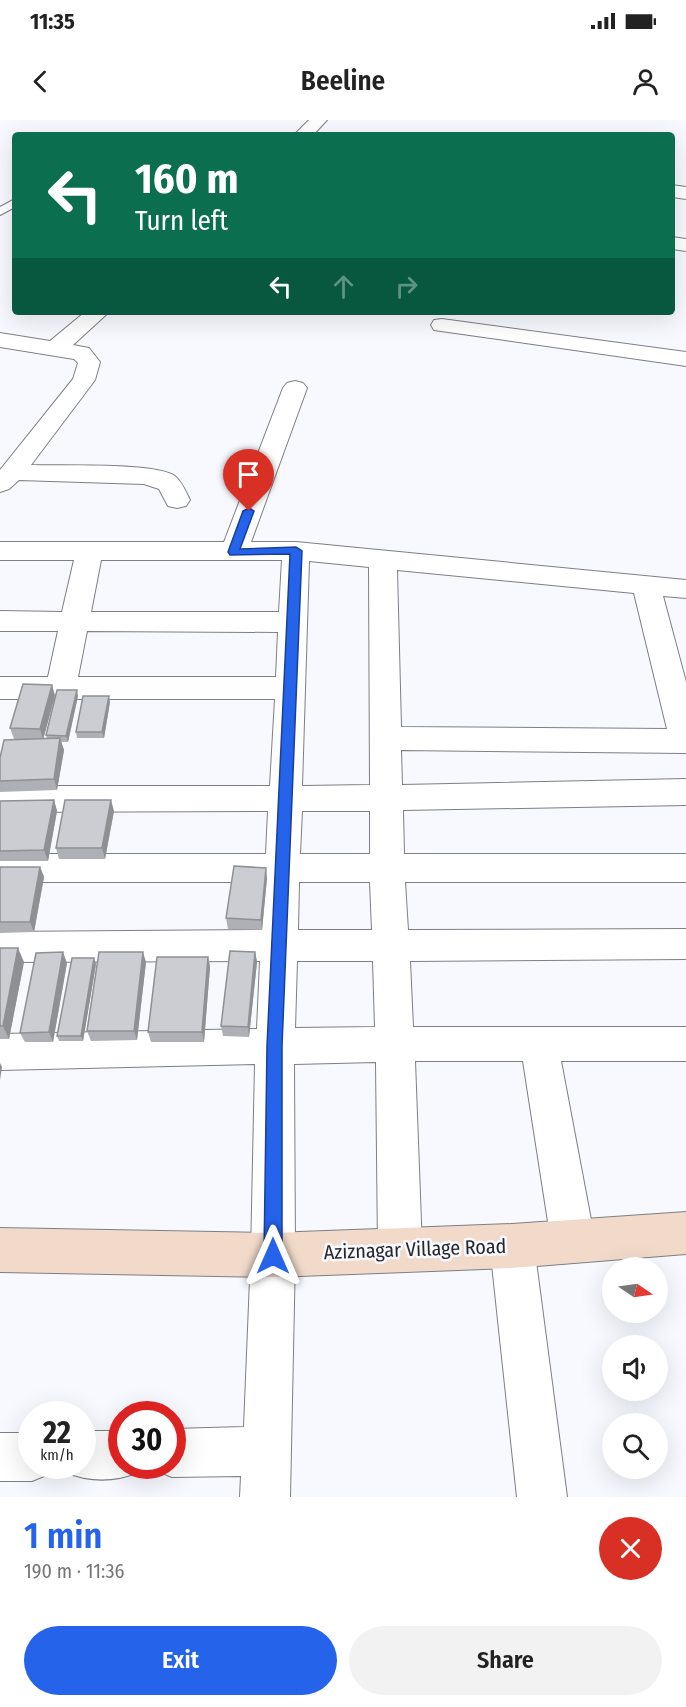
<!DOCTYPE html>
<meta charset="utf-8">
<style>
body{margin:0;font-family:"Fira Sans Condensed",sans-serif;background:#f2f2f2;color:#222;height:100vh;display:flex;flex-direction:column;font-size:22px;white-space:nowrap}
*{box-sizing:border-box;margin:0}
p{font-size:20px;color:#767676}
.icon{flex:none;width:33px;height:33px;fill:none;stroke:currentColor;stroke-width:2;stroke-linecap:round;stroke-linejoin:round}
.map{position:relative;height:1377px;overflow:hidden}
.drawer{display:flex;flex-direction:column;background:#fff;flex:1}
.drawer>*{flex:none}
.hud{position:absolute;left:12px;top:12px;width:663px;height:183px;border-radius:6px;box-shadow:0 6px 24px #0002;background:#0b6e4f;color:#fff;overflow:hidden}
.needle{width:39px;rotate:103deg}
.fabs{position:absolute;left:602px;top:1137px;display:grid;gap:12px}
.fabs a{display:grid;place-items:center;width:66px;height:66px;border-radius:50%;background:#fff;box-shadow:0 6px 24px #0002;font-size:30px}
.speed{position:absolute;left:18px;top:1281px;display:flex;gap:12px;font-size:30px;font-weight:700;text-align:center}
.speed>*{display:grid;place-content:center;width:78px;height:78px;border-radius:50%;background:#fff;box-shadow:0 6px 24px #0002;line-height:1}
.speed small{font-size:15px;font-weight:400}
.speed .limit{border:9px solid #d22;background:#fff;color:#111}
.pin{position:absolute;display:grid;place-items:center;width:51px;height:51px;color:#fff;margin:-62px -26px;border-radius:50% 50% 50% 0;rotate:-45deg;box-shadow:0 0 6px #0007}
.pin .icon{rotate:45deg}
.me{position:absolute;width:66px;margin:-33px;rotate:0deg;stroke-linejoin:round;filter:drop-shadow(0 0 4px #0008)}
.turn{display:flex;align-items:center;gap:21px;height:126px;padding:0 24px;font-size:27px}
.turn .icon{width:78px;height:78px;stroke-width:2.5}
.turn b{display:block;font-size:42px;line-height:51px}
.lanes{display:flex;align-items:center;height:57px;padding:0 24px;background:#0003;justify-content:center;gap:30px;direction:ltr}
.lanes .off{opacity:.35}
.round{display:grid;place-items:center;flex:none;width:63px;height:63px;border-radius:32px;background:#f2f2f2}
.head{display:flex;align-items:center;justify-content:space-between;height:102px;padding:0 24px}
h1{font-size:36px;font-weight:600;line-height:45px;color:#2563eb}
.cta{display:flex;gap:12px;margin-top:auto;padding:12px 24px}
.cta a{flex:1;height:69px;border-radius:36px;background:#2563eb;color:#fff;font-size:24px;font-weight:600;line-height:69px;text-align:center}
.cta a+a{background:#f2f2f2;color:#222}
.status{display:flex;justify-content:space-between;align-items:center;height:42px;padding:0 30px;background:#fff;direction:ltr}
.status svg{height:16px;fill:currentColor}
header{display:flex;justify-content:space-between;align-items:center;height:78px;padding:0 24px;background:#fff;font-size:27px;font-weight:600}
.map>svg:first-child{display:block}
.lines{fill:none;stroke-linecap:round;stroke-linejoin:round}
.lane-casing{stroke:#7e7f84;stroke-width:2}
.street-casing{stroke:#7e7f84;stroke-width:2}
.secondary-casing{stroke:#7e7f84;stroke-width:2}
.lane{fill:#fff;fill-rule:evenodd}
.street{fill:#fff;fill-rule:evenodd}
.secondary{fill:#f1daca;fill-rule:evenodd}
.wall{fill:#afb0b5}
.shaded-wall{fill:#8f9093}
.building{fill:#cccdd2;stroke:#8f9093;stroke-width:1.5}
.route{fill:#2563eb;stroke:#184099;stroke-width:1.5}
.labels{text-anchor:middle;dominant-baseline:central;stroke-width:5;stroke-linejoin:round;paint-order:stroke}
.near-street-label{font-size:20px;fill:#262729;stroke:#f8f9ff}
</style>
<div class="status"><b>11:35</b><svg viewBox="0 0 49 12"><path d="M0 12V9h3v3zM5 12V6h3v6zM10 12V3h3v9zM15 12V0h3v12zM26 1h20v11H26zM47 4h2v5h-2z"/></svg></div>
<header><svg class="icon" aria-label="back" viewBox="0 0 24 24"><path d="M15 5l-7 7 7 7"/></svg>Beeline<svg class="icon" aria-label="person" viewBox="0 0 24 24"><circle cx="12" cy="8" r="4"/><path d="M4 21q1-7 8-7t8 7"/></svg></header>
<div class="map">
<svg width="686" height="1377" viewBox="0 0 686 1377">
<rect width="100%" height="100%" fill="#f8f9ff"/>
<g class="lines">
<defs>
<path id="lane" d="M15,79V87L0,95V87Z"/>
<path id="street" d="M309,0H327L313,15H294Z
M672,65L686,67V79L672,77Z
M672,117L686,119V131L672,129Z
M85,192H109L73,225L89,228L100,242L95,260L31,345C59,346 156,342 175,356C182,362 186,372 190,380L186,386L177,388L168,386L159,369L144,364L19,360L9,369L0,372V350L73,259L78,243L74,239L0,227V213L50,221Z
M442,199L686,232V246L434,210L431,205L434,200Z
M295,261L303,263L307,268L251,422H296L686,460V478L663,476L686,562V633L401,630L402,665L686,659V685L403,690L404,734H686V762H405L408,810L686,809V839L410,841L413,907H686V941H561L595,1121L588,1136L573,1143L558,1136L551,1121L523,941H415L422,1129L415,1144L400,1151L385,1144L378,1129L376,942L294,944L295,1135L290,1377H240L241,1356L172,1357L155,1350L153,1346H172V1309L244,1307L251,1135L255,944L0,950V914L257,909L260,841L0,842V812L262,810L265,762H0V734H266L268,691L0,692V666H270L275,579H0V557H48L58,511H0V491L62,492L74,440H0V422H224L283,268L287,263ZM101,440H282L279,492H91ZM309,441L369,447L370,665L302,666ZM397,450L634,473L667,609L401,607ZM87,511L278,512L276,557H78ZM302,691H370V734H300ZM299,762H370L372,810H298ZM297,841H373L375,907L295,908Z
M512,1104L527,1111L534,1126L567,1377H517L490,1126L497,1111Z
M82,1311H122V1346H142L139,1352C115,1362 89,1362 65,1352L62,1346H82Z
M0,1313H32V1346H53L49,1354L32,1361H0Z"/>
<path id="secondary" d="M686,1092V1134L512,1148L273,1157L0,1152V1108L273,1113L512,1104Z"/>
</defs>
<use href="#lane" class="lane-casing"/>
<use href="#street" class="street-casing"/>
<use href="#secondary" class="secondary-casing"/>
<use href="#lane" class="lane"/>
<use href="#street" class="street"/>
<use href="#secondary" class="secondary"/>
</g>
<path class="wall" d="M52,565L55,576L43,619H47L46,615L78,576L68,622H61L64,630L57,670L0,672V638L28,619H14L10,608Z
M110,582L104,618H77L76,612Z
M54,680L57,691L48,741H0V681Z
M114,691L105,739H59L56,728Z
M0,747H40L44,757L34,812L0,813Z
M267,758L262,810L228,809L226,798Z
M0,828L24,842L9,919H0Z
M255,832L257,842L249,917L223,916L221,906Z
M208,837L210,847L204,922H151L148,912Z
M146,842L137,920L91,921L87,911Z
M67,843L53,922H25L20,913Z
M96,844L83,921H59L57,916Z"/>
<path class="shaded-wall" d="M52,565L55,576L43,620L40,609Z
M77,570L78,576L68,622L66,616Z
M109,576L110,582L104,618L102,612Z
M60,618L64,630L57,670L54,659Z
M54,680L57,691L48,741L44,730Z
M111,680L114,691L105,739L102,728Z
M40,747L44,757L34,812L30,802Z
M266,748L267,758L262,810L261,800Z
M18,828L24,842L9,919L3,906Z
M63,832L67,843L53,922L49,912Z
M143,832L146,842L137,920L134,911Z
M255,832L257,842L249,917L248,907Z
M208,837L210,847L204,922L202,912Z
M94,838L96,844L83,921L81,916Z
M0,943L2,947L0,960Z"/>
<path class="building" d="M23,564L52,565L40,609L10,608Z
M57,570H77L66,616L46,615Z
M83,576H109L102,612H76Z
M60,618L54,659L0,661V638L4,620Z
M54,680L44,730L0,731V681Z
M65,680H111L102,728H56Z
M234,746L266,748L261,800L226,798Z
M0,747H40L30,802H0Z
M0,828H18L3,906H0Z
M230,831L255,832L248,907L221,906Z
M63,832L49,912L20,913L36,833Z
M99,832H143L134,911H87Z
M157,837H208L202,912H148Z
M72,838H94L81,916H57Z"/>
<path class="route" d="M249,388L254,391L240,429L296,427L302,431L282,926V1136L280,1142L273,1145L267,1142L264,1136L267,926L290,434L230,435L228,432L243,391Z"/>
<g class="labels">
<g class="near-street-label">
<text transform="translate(415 1129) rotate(-2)">Aziznagar Village Road</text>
</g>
</g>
</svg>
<div class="fabs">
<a><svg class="needle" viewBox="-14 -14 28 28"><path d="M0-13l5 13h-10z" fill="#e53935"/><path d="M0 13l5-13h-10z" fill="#767676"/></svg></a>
<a><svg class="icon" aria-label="sound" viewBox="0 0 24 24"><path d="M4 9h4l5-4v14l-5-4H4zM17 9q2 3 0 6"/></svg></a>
<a><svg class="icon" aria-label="search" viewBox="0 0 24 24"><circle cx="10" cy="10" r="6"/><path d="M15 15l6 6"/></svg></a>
</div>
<div class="speed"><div>22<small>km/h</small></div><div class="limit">30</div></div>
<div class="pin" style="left:249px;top:391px;background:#d93025"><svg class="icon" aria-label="arrive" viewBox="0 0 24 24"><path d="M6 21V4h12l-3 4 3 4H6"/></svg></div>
<svg class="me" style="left:273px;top:1136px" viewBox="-20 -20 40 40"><path d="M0-17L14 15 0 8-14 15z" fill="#2563eb" stroke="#fff" stroke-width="4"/></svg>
<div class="hud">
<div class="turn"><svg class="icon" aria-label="left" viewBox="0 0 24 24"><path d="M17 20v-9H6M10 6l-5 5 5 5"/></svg><div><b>160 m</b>Turn left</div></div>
<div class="lanes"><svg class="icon" aria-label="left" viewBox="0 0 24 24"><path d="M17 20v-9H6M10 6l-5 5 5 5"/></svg><svg class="icon off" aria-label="ahead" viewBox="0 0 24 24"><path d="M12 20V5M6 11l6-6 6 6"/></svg><svg class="icon off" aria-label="right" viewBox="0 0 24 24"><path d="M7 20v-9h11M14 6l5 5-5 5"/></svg></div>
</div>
</div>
<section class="drawer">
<div class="head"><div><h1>1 min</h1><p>190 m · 11:36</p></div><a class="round" style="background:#d93025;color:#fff"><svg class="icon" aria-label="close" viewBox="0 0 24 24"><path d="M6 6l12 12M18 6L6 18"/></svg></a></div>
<div class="cta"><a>Exit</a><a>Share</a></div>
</section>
